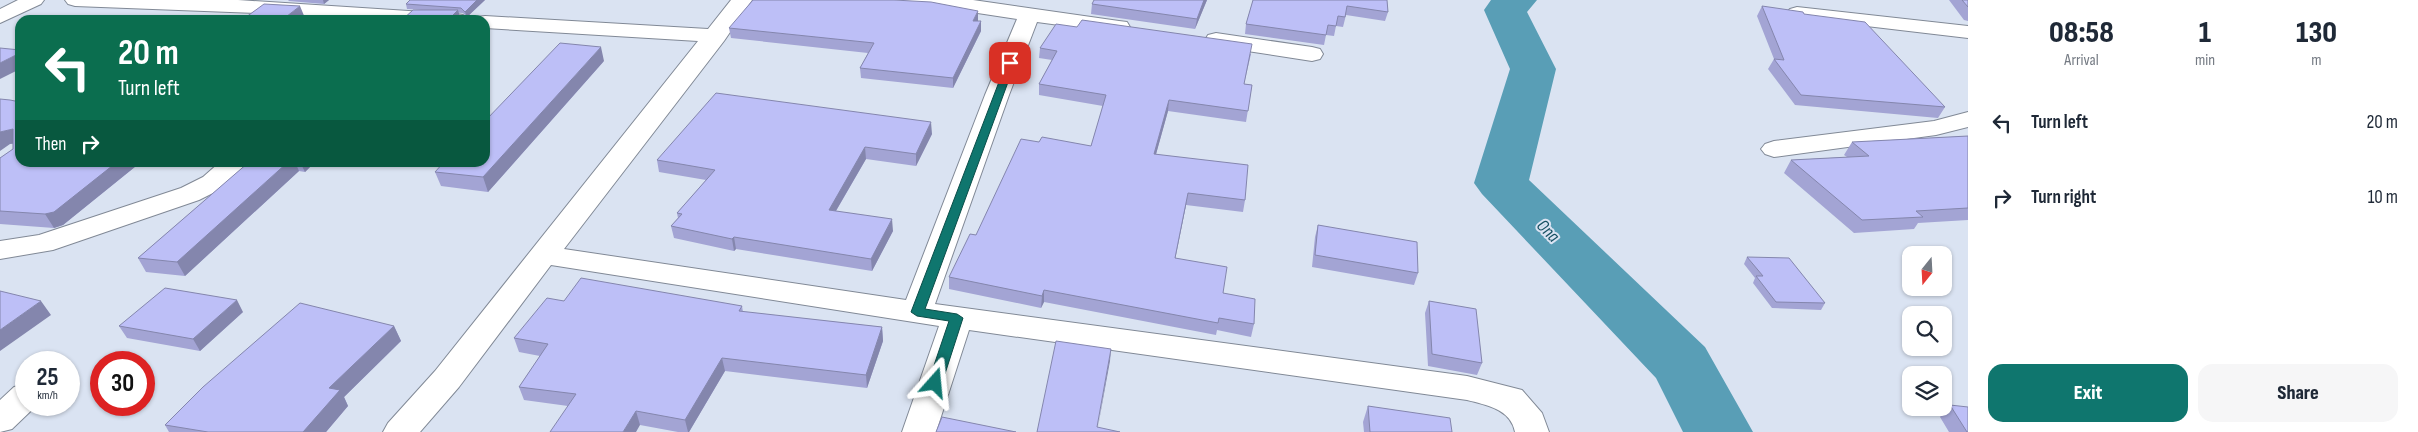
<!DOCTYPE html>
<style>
body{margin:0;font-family:"Sofia Sans Condensed",sans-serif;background:#f6f6f7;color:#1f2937;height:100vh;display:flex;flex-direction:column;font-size:19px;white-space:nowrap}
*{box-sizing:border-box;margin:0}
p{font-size:16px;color:#747a83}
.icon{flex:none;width:28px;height:28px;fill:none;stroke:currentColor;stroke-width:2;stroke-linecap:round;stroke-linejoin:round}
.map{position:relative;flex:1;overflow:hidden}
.panel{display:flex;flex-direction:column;background:#fff;width:450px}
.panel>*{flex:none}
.banner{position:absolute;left:15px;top:15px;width:475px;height:152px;border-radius:15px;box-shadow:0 1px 4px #0004;background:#0b6e4f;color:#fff;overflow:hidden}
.needle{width:32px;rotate:198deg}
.tools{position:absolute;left:1902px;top:246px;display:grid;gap:10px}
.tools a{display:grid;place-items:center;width:50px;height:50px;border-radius:10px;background:#fff;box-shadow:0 1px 4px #0004;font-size:25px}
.speed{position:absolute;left:15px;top:351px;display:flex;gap:10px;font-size:25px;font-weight:700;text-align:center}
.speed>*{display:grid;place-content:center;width:65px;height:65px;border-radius:50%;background:#fff;box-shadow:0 1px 4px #0004;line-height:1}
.speed small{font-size:12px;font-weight:400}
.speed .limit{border:8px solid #d22;background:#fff;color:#111}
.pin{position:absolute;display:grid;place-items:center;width:42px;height:42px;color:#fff;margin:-21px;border-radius:10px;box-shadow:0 2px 8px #0006}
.me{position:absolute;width:55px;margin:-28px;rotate:18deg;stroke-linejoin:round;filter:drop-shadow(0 0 4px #0008)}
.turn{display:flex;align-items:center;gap:18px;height:105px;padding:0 20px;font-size:22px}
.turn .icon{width:65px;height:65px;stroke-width:2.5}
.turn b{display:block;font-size:35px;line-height:42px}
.then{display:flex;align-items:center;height:48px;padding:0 20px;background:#0003;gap:10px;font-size:19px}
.eta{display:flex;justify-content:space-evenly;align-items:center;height:85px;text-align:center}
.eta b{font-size:30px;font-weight:800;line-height:35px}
.button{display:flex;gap:10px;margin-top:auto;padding:10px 20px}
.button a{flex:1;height:58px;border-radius:15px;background:#0f766e;color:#fff;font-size:20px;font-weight:800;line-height:58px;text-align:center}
.button a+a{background:#f6f6f7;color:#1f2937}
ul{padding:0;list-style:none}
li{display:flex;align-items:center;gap:15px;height:75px;padding:0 20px}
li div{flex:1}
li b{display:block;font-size:19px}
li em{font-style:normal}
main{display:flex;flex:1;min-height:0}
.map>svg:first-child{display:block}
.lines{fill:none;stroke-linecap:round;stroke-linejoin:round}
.river{fill:#599eb6;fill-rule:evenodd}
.minor-casing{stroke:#818996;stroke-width:2}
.minor{fill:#fff;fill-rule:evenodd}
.wall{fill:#a3a4d4}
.shaded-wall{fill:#8486ad}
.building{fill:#bdbff7;stroke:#8486ad}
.route{fill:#0f766e;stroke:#0a4d48}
.labels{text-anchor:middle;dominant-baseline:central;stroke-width:4;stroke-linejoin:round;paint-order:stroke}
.water-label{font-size:18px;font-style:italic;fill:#185264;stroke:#dae3f2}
</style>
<main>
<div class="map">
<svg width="1968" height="432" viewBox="0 0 1968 432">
<rect width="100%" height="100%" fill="#dae3f2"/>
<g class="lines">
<path class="river" d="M1491,0H1537L1527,12L1556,69L1529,180L1705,347L1753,432H1683L1656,378L1482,194L1474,183L1510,69L1484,10Z"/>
<defs>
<path id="minor" d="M18,0H44L41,4L0,23V9Z
M65,0H238L455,14L463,15L466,20H359L258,13L75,6L68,4Z
M731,0H752L724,41L564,249L906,300L985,95L1017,19L971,12L860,6L853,4L850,0H973L1119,21L1127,22L1130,27L1127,32L1119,33L1037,22L1009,95L935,304L1467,376L1522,390L1542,413L1549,432H1515C1511,409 1486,405 1467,400L969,330L936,432H902L939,326L551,265L459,387L420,432H383L388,423L435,371L698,41L485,28V20H476L477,17L485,16L708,29Z
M1797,7L1968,26V38L1790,17L1786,13L1790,9Z
M1216,33L1312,47L1320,49L1323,54L1320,59L1312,61L1208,45L1205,40L1208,35Z
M1968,112V127L1936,135L1774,157L1765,154L1761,149L1765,144L1774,141L1934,121Z
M220,162H249L221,189L199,200L53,250L0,259V241L39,235L181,188L203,177Z
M26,384V405H37L12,429L0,432V400L14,387Z"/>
</defs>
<use href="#minor" class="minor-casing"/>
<use href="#minor" class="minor"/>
</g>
<path class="wall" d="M288,0H329L324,4L289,1Z
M410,0H485L467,17L463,13L407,9L406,4Z
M1094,0H1207L1195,29L1091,14L1092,4Z
M1253,0H1387L1388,12L1385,21L1346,15L1343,27L1336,26L1334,36L1326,35L1324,45L1245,34L1246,24Z
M1949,0H1968V21L1964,20Z
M1762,6L1804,14L1945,107L1938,118L1795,105L1768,69L1774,59L1757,16Z
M978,21H981V31L953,88L861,78L860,68L868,53L731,38L729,28Z
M1040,48L1251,54L1244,84L1252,85L1246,122L1168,111L1156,154L1245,200L1243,212L1186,205L1175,258L1223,293L1254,324L1251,337L1217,330L1216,335L1044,302L1041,308L949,289V277L976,235L1039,142L1091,146L1103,106L1039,95V84L1052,60L1039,58Z
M604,61L488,192L441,186L435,172Z
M0,99L20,162H141L63,225L54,228L0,224V158L13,149V144H10Z
M932,134L916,166L866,159L836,211L893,231L872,271L736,249L734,251L674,238L671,226L678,218L677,213L706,180L659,172L657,160Z
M1968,136V220L1918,223L1914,229L1854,233L1784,173L1791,160L1847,157L1844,155L1852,142Z
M246,162H315L305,172L299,171L185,276L146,272L138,258L247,164Z
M1318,225L1418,273L1414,285L1312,267L1315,237Z
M1747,257L1825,303L1821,310L1772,308L1753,283L1755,278L1744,264Z
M564,301L742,306L743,312L882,327L883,341L867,388L725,371L689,432H678L640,425L568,406L524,400L519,387L540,356L519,352L514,338Z
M1429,301L1482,363L1477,375L1428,366L1425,313Z
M243,312L200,351L127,338L119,326Z
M394,326L401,341L344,397L348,406L326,432H169L165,425Z
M1950,405L1968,432H1949L1940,417Z
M1368,406L1452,432H1364L1363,422Z"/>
<path class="shaded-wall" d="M323,0H329L324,4Z
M477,0H485L467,17L465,12Z
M1204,0H1207L1195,29L1197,19Z
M300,6L305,18L303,20H282Z
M458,10L461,20H448Z
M978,11V21H973Z
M981,21V31L953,88V78Z
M601,47L604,61L488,192L483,177Z
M20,53V69L0,79V63Z
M1169,100L1168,111L1153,165L1154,154Z
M931,122L932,134L916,166V154Z
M13,129L20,142L10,144L0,151V132Z
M865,147L866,159L830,221L829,210Z
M117,162H141L63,225L54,228L45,214Z
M288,162H295L299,171L185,276L177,262Z
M300,162H315L305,172Z
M1188,193L1186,205L1173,270L1175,258Z
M892,219L893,231L872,271L871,259Z
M734,237L736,249L734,251L732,239Z
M1044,290V302L1041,308L1042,296Z
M237,300L243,312L200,351L193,339Z
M41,301L51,315L0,351V330Z
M394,326L401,341L344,397L348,406L326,432H303L329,388Z
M882,327L883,341L867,388L866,375Z
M1111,349L1110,361L1097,432Z
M722,358L725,371L689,432H688L685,420Z
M636,411L640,425L636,432H623Z"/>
<path class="building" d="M410,0H477L465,12L461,8L406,4Z
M753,0H894L931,2L978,11L973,21H981L953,78L860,68L874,43L729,28Z
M1094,0H1204L1197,19L1092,4Z
M1253,0H1387L1388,12L1347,6L1345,17L1338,16L1336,26L1328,25L1326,35L1246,24Z
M1962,0H1968V7Z
M264,4L300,6L282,20H242Z
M1762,6L1803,12L1804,14L1865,22L1945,107L1801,95L1774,59L1784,60Z
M413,10H458L448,20H402Z
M1082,20L1252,44L1244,84L1252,85L1248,111L1169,100L1154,154L1248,165L1245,200L1188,193L1175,258L1227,267L1223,293L1255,299L1254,324L1219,318L1218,323L1044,290L1042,296L949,277L970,234L976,235L1021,139L1039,142L1042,137L1091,146L1106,95L1039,84L1057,51L1040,48L1056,24L1077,27Z
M560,43L601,47L483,177L435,172L444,162H485V121Z
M0,48L20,50V53L0,63Z
M716,93L931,122L916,154L865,147L829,210L892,219L871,259L734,237L732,239L671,226L682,214L677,213L715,170L657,160Z
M0,99L10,100L20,102V162H117L54,212L45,214L0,211V158L13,149V129L0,132Z
M1968,136V208L1916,211L1923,217L1862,220L1791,160L1869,156L1852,142Z
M249,162H288L177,262L138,258Z
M1318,225L1417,242L1418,273L1315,255Z
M1747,257L1789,258L1825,303L1776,302L1756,276H1763Z
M581,278L742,306L739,311L882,327L866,375L722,358L685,420L636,411L623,432H550L576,394L519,387L548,344L514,338L547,298L564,301Z
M165,288L237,300L193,339L119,326Z
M0,291L41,301L0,330Z
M1429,301L1476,309L1482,363L1432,354Z
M300,303L394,326L329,388L340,390L303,432H208L165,425L203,387Z
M1056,341L1111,349L1097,427L1120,432H1037Z
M1950,405L1968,407V432H1967Z
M1368,406L1450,418L1452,432H1370Z
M942,417L1016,432H936Z"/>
<path class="route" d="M1007,61L1015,63L925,309L957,314L963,318L942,383L935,388L928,383L949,321L917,316L911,312Z"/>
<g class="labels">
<g class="water-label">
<text transform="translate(1548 231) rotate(45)">Ona</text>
</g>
</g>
</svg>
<div class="tools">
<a><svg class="needle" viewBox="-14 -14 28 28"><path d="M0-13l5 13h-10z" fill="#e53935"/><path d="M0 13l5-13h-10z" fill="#747a83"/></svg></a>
<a><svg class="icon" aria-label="search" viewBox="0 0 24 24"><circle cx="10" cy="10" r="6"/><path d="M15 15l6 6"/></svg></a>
<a><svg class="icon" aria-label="layers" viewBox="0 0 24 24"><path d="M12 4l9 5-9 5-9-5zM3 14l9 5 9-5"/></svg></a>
</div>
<div class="speed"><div>25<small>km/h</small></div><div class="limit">30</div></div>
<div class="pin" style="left:1010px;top:63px;background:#d93025"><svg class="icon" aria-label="arrive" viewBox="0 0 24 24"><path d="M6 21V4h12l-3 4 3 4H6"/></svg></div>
<svg class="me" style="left:935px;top:383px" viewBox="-20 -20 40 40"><path d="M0-17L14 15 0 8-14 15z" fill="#0f766e" stroke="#fff" stroke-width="4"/></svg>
<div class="banner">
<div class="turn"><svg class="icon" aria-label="left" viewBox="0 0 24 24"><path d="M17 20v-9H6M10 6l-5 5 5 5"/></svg><div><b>20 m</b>Turn left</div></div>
<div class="then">Then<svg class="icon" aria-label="right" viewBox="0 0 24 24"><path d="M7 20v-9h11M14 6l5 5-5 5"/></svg></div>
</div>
</div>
<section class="panel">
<div class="eta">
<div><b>08:58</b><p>Arrival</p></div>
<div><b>1</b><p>min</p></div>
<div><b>130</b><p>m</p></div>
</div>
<ul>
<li><svg class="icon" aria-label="left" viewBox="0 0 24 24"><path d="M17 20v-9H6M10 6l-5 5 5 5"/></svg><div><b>Turn left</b></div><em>20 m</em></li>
<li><svg class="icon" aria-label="right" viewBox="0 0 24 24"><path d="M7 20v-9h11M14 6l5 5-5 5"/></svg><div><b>Turn right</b></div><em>10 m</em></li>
</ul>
<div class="button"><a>Exit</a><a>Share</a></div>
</section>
</main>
